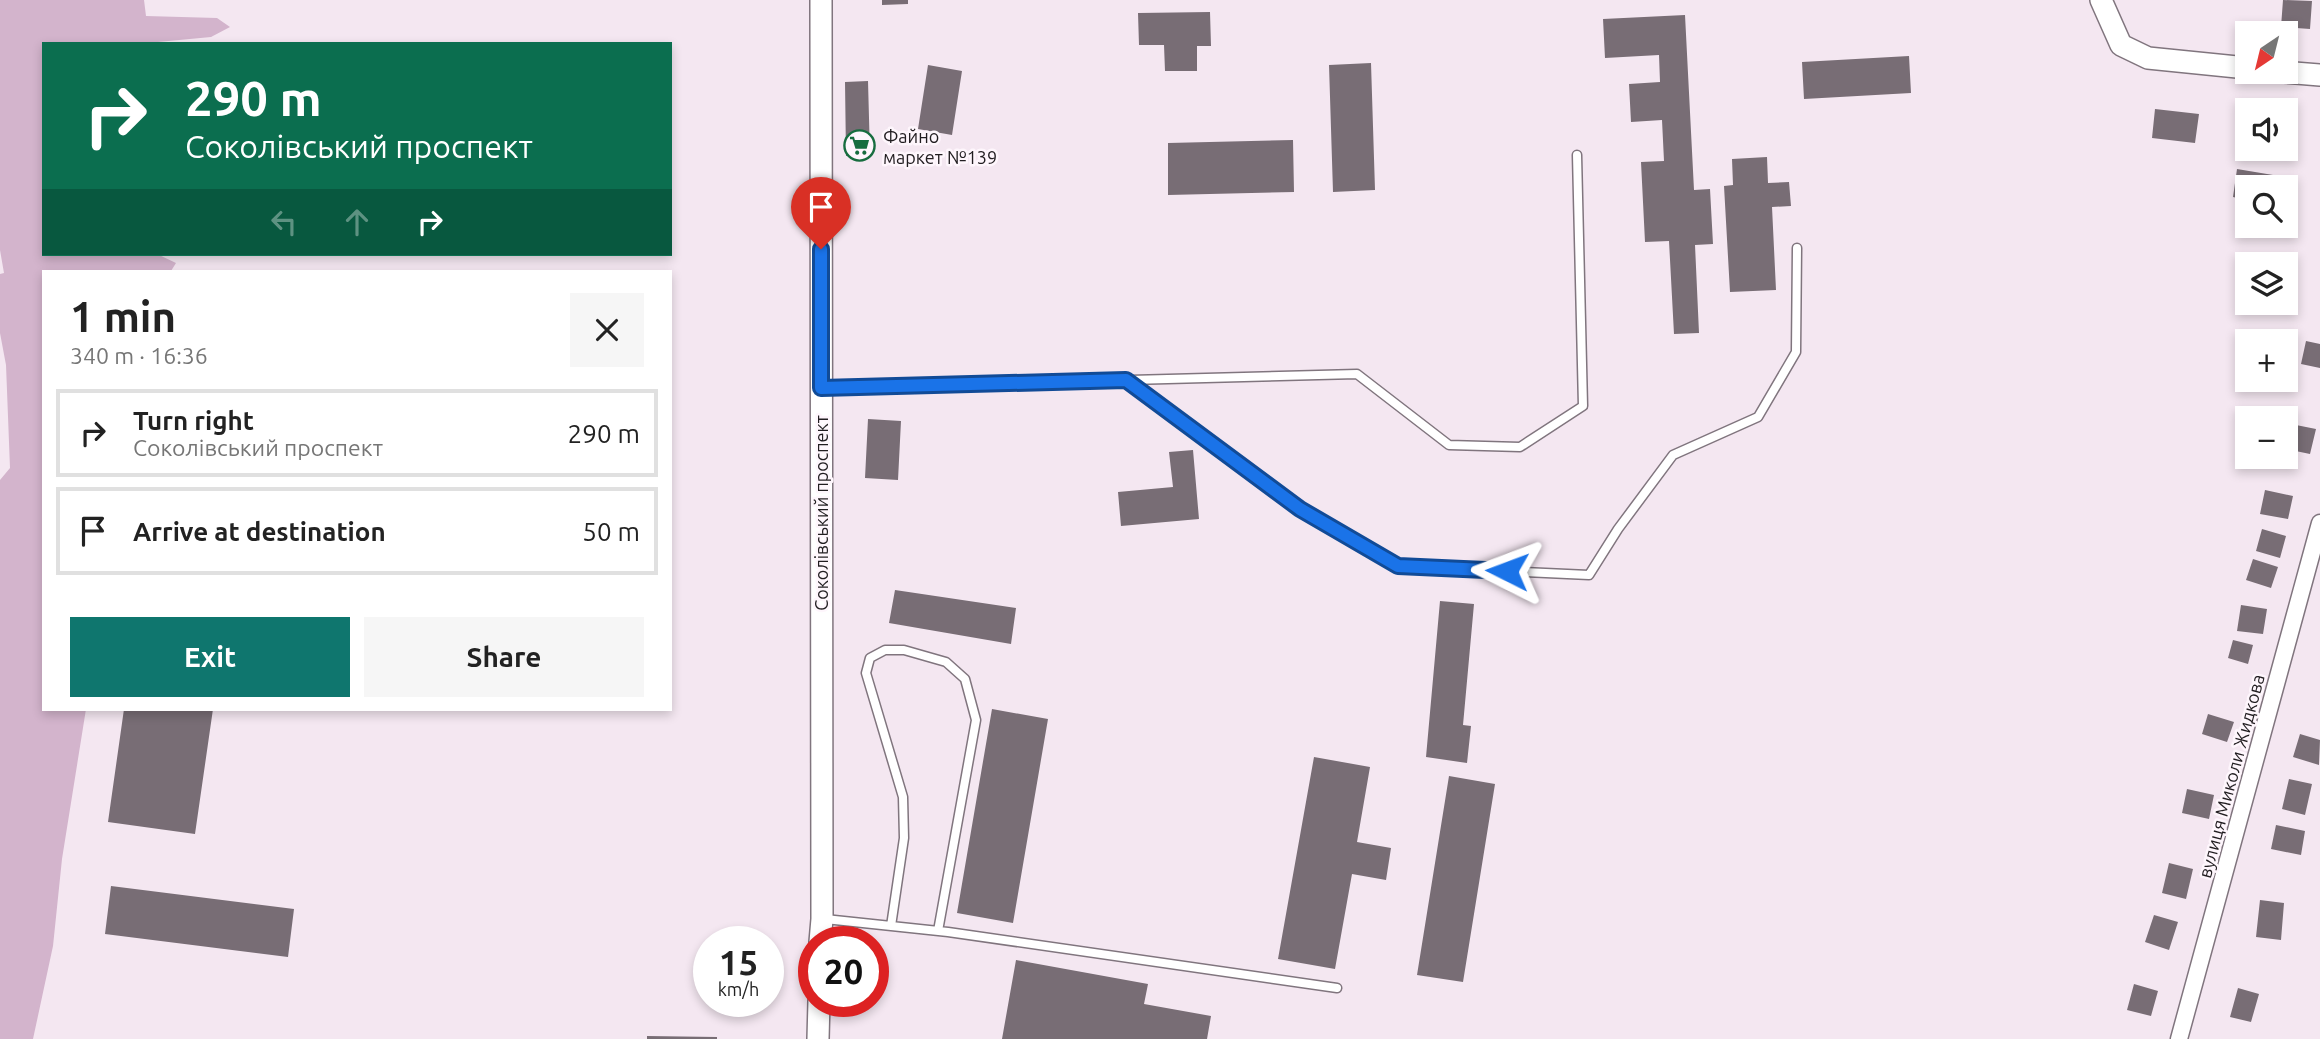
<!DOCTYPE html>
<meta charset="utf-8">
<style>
body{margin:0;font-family:Ubuntu,sans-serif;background:#f6f6f6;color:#222;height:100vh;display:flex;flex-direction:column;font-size:26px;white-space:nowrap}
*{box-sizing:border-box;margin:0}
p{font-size:23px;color:#767676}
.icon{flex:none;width:38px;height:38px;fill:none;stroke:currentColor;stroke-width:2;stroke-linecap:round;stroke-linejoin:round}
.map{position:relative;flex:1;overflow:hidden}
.panel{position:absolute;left:42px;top:270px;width:630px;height:441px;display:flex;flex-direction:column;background:#fff;border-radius:0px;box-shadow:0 4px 10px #0003}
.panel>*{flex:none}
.hud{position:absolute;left:42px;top:42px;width:630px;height:214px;border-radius:0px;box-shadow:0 4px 10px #0003;background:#0b6e4f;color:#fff;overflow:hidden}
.needle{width:46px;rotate:215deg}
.fabs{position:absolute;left:2235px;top:21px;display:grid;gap:14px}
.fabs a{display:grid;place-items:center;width:63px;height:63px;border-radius:0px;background:#fff;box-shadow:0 4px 10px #0003;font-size:35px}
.speed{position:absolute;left:693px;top:926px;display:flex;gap:14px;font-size:35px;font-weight:700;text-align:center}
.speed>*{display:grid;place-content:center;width:91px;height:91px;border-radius:50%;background:#fff;box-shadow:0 4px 10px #0003;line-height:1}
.speed small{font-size:18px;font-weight:400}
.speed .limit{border:10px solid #d22;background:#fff;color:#111}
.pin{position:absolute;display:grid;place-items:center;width:60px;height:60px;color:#fff;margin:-72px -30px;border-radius:50% 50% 50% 0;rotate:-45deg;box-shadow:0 0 7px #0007}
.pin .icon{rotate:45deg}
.me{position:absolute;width:77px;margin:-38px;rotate:273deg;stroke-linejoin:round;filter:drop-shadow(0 0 5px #0008)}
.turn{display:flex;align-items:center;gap:24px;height:147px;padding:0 28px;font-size:32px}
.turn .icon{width:91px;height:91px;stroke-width:2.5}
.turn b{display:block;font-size:49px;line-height:60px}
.lanes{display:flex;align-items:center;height:66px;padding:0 28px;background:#0003;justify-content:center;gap:35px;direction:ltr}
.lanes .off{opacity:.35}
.round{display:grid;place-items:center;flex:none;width:74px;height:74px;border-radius:0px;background:#f6f6f6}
.head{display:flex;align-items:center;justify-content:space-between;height:119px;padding:0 28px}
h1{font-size:42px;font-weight:700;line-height:52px}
.action{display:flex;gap:14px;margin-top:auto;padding:14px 28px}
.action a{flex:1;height:80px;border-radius:0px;background:#0f766e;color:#fff;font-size:28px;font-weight:700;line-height:80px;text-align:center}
.action a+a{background:#f6f6f6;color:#222}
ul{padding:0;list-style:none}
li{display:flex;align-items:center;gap:21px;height:88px;margin:0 14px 10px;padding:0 14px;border:4px solid #e0e0e0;border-radius:0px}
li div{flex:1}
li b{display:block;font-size:26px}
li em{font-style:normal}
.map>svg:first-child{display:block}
.green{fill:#d3b4cc}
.building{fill:#786d75}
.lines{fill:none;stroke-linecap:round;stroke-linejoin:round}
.lane-casing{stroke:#80757e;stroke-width:11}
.street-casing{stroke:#80757e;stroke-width:19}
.secondary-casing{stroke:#80757e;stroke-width:24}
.lane{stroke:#fff;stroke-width:8}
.street{stroke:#fff;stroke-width:16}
.secondary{stroke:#fff;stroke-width:21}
.route-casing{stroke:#114b97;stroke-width:18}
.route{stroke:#1a73e8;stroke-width:12}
.labels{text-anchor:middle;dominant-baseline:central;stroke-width:5;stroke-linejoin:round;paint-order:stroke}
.poi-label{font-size:18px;fill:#211d20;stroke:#fef6fc;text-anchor:start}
.street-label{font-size:18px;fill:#211d20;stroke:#fef6fc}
</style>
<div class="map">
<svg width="2320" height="1039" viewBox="0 0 2320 1039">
<rect width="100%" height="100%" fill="#f4e7f1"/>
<path class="green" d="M0,0H144L146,16L217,18L230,27L211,37L158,42V44H44V254H157L176,263L171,271H44V709H86L62,859L53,946L33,1039H0V480L10,468L6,365L0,333V274L4,273L0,250Z"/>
<path class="building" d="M882,0H908V4L882,5Z
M2283,0L2312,1L2310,29L2281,27Z
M1210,12L1211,46H1197V71H1165L1164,45H1139L1138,13Z
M1685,15L1694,190L1710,189L1713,244L1695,245L1699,333L1674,334L1669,241L1645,242L1641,162L1664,161L1662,120L1631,122L1629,84L1660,82L1659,55L1605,58L1603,19Z
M1909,56L1911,93L1804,99L1802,62Z
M1371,63L1375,190L1333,192L1329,65Z
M928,65L962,71L952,135L918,129Z
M868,81L870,155L846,156L845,82Z
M2155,109L2199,114L2195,143L2152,138Z
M1293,140L1294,192L1168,195V143Z
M1767,157L1768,183L1789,182L1791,206L1772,207L1776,290L1730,292L1724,186L1733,185L1732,159Z
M2237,169L2273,175L2271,187H2247V200L2233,197Z
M2306,341L2320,344V368L2301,364Z
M868,419L901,421L898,480L865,478Z
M2291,424L2316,429L2310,454L2286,449Z
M1193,450L1199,519L1121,526L1118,492L1173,487L1169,452Z
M2265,490L2293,496L2288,519L2260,514Z
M2262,529L2286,536L2280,558L2256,551Z
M2253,559L2278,567L2271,588L2246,580Z
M895,590L1016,608L1011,644L889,623Z
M1440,601L1474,604L1463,725L1471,726L1467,763L1426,757Z
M2241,605L2267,609L2263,634L2237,631Z
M2233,640L2253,645L2248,664L2228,658Z
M124,709H213L195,834L108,822Z
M992,709L1048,719L1013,923L957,913Z
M2208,714L2234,722L2227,742L2202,734Z
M2300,734L2320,740L2319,765L2293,757Z
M1314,757L1370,767L1357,842L1391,848L1386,880L1352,874L1335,969L1278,959Z
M1449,776L1495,784L1463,982L1417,975Z
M2289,779L2312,784L2305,815L2282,809Z
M2187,789L2214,795L2209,819L2182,813Z
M2276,825L2305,831L2301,855L2271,849Z
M2169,863L2193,869L2186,899L2162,893Z
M111,886L294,909L288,957L105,934Z
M2260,900L2284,903L2281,940L2256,937Z
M2154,915L2178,922L2169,950L2145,942Z
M1016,960L1148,984L1144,1004L1211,1016L1207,1039H1002Z
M2134,984L2158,991L2151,1016L2127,1010Z
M2238,988L2259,994L2251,1022L2230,1017Z
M647,1036L717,1037V1039H647Z"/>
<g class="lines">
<defs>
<path id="lane" d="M1126,380L1300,509L1398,566L1589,575L1618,529L1673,455L1758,417L1796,352L1797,248
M824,388L1357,374L1449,445L1520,447L1583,406L1577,155
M825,919L948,932L1337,988
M891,926L904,838L903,797L866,673L870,658L885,650H904L946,662L965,679L976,720L938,931"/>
<path id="street" d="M2179,1039L2320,523"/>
<path id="secondary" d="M2101,0L2121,45L2148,58L2247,68
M2284,72L2320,75
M820,942L822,919L821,0
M818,1039L819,1001"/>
</defs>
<use href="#lane" class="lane-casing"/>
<use href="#street" class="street-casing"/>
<use href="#secondary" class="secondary-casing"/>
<use href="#lane" class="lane"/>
<use href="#street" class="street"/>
<use href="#secondary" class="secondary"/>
</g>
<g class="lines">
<defs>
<path id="route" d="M821,249V388L1126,380L1300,509L1398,566L1507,571"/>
</defs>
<use href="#route" class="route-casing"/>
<use href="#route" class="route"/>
</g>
<defs>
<symbol id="supermarket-ring" viewBox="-11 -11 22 22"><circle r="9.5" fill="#fef6fc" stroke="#176d3f" stroke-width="1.5"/><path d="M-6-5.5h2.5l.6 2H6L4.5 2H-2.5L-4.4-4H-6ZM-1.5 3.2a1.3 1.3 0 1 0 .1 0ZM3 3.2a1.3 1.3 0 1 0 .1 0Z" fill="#176d3f"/></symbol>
</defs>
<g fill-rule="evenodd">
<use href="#supermarket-ring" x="842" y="128" width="35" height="35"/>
</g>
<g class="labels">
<g class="poi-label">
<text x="883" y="136">Файно<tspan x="883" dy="21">маркет №139</tspan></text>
</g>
<g class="street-label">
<text transform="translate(821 513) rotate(-90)">Соколівський проспект</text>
<text transform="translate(2231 776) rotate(-75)">вулиця Миколи Жидкова</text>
</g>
</g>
</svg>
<div class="fabs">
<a><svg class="needle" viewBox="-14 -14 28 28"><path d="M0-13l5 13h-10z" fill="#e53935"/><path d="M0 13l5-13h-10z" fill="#767676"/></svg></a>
<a><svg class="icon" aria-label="sound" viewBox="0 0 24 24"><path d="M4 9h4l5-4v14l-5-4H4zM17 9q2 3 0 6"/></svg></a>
<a><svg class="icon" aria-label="search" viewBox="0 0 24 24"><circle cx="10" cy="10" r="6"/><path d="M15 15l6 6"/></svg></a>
<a><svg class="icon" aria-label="layers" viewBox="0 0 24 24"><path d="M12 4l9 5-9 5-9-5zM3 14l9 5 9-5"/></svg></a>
<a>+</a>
<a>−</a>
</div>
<div class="speed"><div>15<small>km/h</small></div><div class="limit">20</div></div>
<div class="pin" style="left:821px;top:249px;background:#d93025"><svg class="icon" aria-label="arrive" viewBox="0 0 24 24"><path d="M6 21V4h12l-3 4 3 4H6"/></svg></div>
<svg class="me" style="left:1507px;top:571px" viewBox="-20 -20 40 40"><path d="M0-17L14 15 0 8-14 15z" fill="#1a73e8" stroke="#fff" stroke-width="4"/></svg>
<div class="hud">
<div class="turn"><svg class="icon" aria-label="right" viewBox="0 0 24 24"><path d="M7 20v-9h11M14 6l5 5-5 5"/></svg><div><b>290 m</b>Соколівський проспект</div></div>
<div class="lanes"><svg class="icon off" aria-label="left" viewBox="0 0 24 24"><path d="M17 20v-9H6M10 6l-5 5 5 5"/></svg><svg class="icon off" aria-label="ahead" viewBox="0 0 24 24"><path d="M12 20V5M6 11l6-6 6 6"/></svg><svg class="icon" aria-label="right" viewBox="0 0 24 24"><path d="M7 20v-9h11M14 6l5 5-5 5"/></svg></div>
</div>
<section class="panel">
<div class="head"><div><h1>1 min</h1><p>340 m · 16:36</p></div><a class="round"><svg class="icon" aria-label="close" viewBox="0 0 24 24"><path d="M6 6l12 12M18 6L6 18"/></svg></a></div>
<ul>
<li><svg class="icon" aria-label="right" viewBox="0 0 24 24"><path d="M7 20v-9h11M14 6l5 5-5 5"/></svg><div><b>Turn right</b><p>Соколівський проспект</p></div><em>290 m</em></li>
<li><svg class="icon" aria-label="arrive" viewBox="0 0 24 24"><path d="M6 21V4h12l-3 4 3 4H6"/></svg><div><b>Arrive at destination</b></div><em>50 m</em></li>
</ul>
<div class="action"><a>Exit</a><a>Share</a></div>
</section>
</div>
